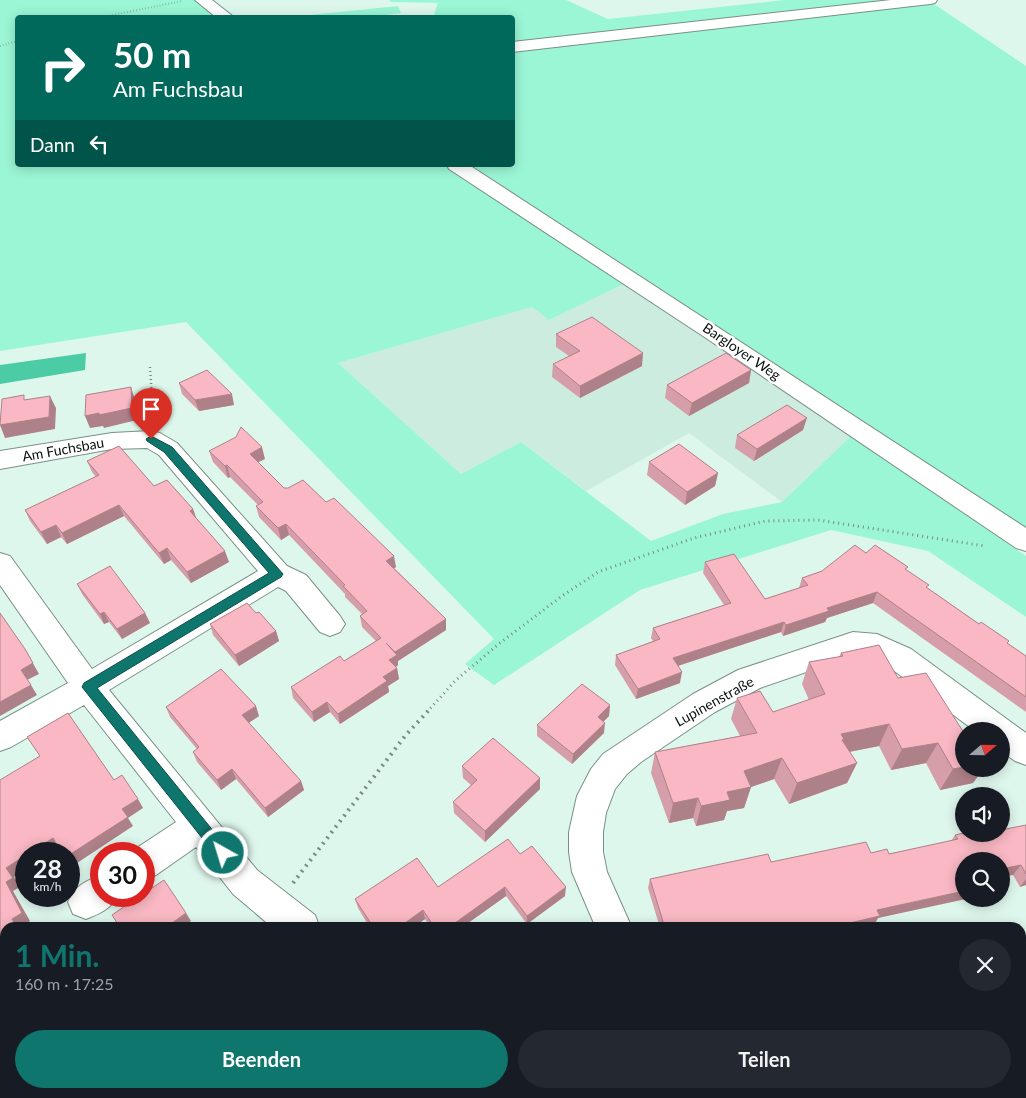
<!DOCTYPE html>
<html lang="de">
<meta charset="utf-8">
<style>
body{margin:0;font-family:Lato,sans-serif;background:#242831;color:#f1f3f6;height:100vh;display:flex;flex-direction:column;font-size:19px;white-space:nowrap}
*{box-sizing:border-box;margin:0}
p{font-size:16px;color:#9ea1a6}
.icon{flex:none;width:28px;height:28px;fill:none;stroke:currentColor;stroke-width:2;stroke-linecap:round;stroke-linejoin:round}
.map{position:relative;flex:1;overflow:hidden}
.side{position:absolute;left:0px;top:922px;width:1026px;height:176px;display:flex;flex-direction:column;background:#171b24;border-radius:15px 15px 0 0;box-shadow:0 2px 12px #0003}
.side>*{flex:none}
.guide{position:absolute;left:15px;top:15px;width:500px;height:152px;border-radius:5px;box-shadow:0 2px 12px #0003;background:#00695c;color:#fff;overflow:hidden}
.needle{width:32px;rotate:70deg}
.buttons{position:absolute;left:955px;top:722px;display:grid;gap:10px}
.buttons a{display:grid;place-items:center;width:55px;height:55px;border-radius:50%;background:#171b24;box-shadow:0 2px 12px #0003;font-size:25px}
.speed{position:absolute;left:15px;top:842px;display:flex;gap:10px;font-size:25px;font-weight:700;text-align:center}
.speed>*{display:grid;place-content:center;width:65px;height:65px;border-radius:50%;background:#171b24;box-shadow:0 2px 12px #0003;line-height:1}
.speed small{font-size:12px;font-weight:400}
.speed .limit{border:8px solid #d22;background:#fff;color:#111}
.pin{position:absolute;display:grid;place-items:center;width:42px;height:42px;color:#fff;margin:-51px -21px;border-radius:50% 50% 50% 0;rotate:-45deg;box-shadow:0 0 5px #0007}
.pin .icon{rotate:45deg}
.me{position:absolute;width:55px;margin:-28px;rotate:321deg;stroke-linejoin:round;filter:drop-shadow(0 0 4px #0008)}
.turn{display:flex;align-items:center;gap:18px;height:105px;padding:0 15px;font-size:22px}
.turn .icon{width:65px;height:65px;stroke-width:2.5}
.turn b{display:block;font-size:35px;line-height:42px}
.then{display:flex;align-items:center;height:48px;padding:0 15px;background:#0003;gap:10px;font-size:19px}
.round{display:grid;place-items:center;flex:none;width:52px;height:52px;border-radius:26px;background:#242831}
.headline{display:flex;align-items:center;justify-content:space-between;height:85px;padding:0 15px}
h1{font-size:30px;font-weight:700;line-height:38px;color:#0f766e}
.button{display:flex;gap:10px;margin-top:auto;padding:10px 15px}
.button a{flex:1;height:58px;border-radius:30px;background:#0f766e;color:#fff;font-size:20px;font-weight:700;line-height:58px;text-align:center}
.button a+a{background:#242831;color:#f1f3f6}
.map>svg:first-child{display:block}
.built{fill:#cbecdf}
.green{fill:#9bf6d5}
.water{fill:#4bcca4}
.lines{fill:none;stroke-linecap:round;stroke-linejoin:round}
.minor-casing{stroke:#799087;stroke-width:2}
.path-far3{stroke:#7a8b84;stroke-width:2;stroke-dasharray:0.5 2.5;stroke-linecap:butt}
.path-far2{stroke:#7a8b84;stroke-width:2.5;stroke-dasharray:1 3;stroke-linecap:butt}
.path-far1{stroke:#7a8b84;stroke-width:3;stroke-dasharray:1 4;stroke-linecap:butt}
.path{stroke:#7a8b84;stroke-width:4;stroke-dasharray:2 5;stroke-linecap:butt}
.minor{fill:#fff;fill-rule:evenodd}
.wall{fill:#d69ea8}
.shaded-wall{fill:#ae8188}
.building{fill:#f9b8c3;stroke:#ae8188}
.route{fill:#0f766e;stroke:#0a4d48}
.labels{text-anchor:middle;dominant-baseline:central;stroke-width:5;stroke-linejoin:round;paint-order:stroke}
.street-label{font-size:14px;fill:#08100d;stroke:#fff}
</style>
<div class="map">
<svg width="1026" height="1098" viewBox="0 0 1026 1098">
<rect width="100%" height="100%" fill="#def7ed"/>
<path class="built" d="M624,284L851,436L782,502L689,433L586,491L521,442L461,474L338,363L532,307L549,320Z"/>
<path class="green" d="M0,0H195L222,17L18,18V165H447L624,284L549,320L532,307L338,363L461,474L521,442L651,541L723,514L782,502L851,436L1026,556V617L928,551L831,530L640,590L494,685L465,664L494,639L186,322L0,351Z
M389,0H566L608,19L785,0H909L513,43L512,18L433,17L438,3L391,2Z
M931,2L1026,66V530L676,299L466,165H512L513,51Z
M398,6L401,13L363,18L290,17Z"/>
<path class="water" d="M86,353L85,370L0,384V365Z"/>
<g class="lines">
<defs>
<path id="minor" d="M195,0H212L235,18H217Z
M891,0H937L935,3L930,4L512,52V42Z
M447,165H469L1026,528V551L1016,548L706,338L449,169Z
M151,431L160,433L177,443L287,566L306,575L340,616L345,624L340,632L330,636L320,632L286,591L278,587L109,690L257,870L315,915L320,928H273L233,894L196,847L156,875L144,879V854H131L132,851L176,822L84,705L11,747L0,751V721L68,683L0,585V553L10,556L92,669L258,571L159,455L147,448L112,449L0,469V451L112,433Z
M853,632L877,634L911,649L1026,733V765L1015,761L1001,751V731H975L889,667L872,658L853,656L760,688L715,712L641,762L627,774L615,789L606,813L603,832V852L607,872L632,928H596L572,872L569,852V832L577,796L591,769L603,754L693,694L738,670Z
M101,875V896H117C111,909 99,914 86,919L73,914L68,902C76,885 84,882 101,875Z
M1026,939V977L1021,978V940Z
M391,1094H432L434,1098H392Z
M549,1094H593L592,1098H547Z"/>
</defs>
<use href="#minor" class="minor-casing"/>
<path class="path-far3" d="M98,18L182,1
M0,46L18,41"/>
<path class="path-far2" d="M150,367L153,412"/>
<path class="path-far1" d="M153,411L154,419
M427,712L456,680L500,643L562,596L598,572L694,538L765,521L818,520L985,546"/>
<path class="path" d="M293,883L405,736L428,711
M138,1098L141,1094"/>
<use href="#minor" class="minor"/>
</g>
<path class="wall" d="M556,334L642,366L580,398L552,377L553,364L569,356L556,347Z
M751,370L749,383L689,416L665,398L667,385Z
M179,383L234,405L199,411L182,394Z
M803,430L754,461L735,448L737,435Z
M209,451L265,459L258,462L284,488L326,502L396,567L394,568L446,619V630L398,661V665L396,667L397,668L399,679L388,686L389,692L340,724L330,712L314,722L293,698L291,687L344,661L376,641L362,627L360,616L362,614L345,597V594L289,535L281,540L259,517L256,506L258,505L230,477L228,478L213,462Z
M87,461L154,486L193,509L196,518L229,562L191,583L171,560L164,564L124,516L67,544L61,537L47,544L30,521L25,510L96,477L92,472Z
M649,462L718,473L715,486L685,505L647,475Z
M866,553L907,570L927,588L1026,656V712L873,603L827,618L825,622L783,636L781,632L678,666L680,683L636,699L615,665L616,655L653,641L651,638L653,628L724,605L703,573L705,562L765,599L799,588L802,578L822,571Z
M77,584L145,613L150,623L122,639L109,622L104,624L82,594Z
M256,613L276,631L279,641L239,666L213,635L210,624Z
M841,653L898,678L964,769H983L973,783L940,790L926,763L891,770L879,746L849,752L857,763L847,783L789,804L774,779L751,787L744,808L727,811L724,820L696,826L693,818L669,823L651,773L655,752L740,736L731,719L737,698L773,712L809,700L802,684L809,662L839,657Z
M610,705L609,716L603,722L604,733L572,764L537,736V725Z
M166,707L259,716L249,723L301,781L304,790L268,817L236,779L221,790L197,762L193,752L197,749L170,717Z
M462,766L540,778V789L485,842L454,813L453,802L471,785L463,778Z
M1026,825V885L1020,887L1013,875L1001,861L878,918L874,925L863,928H660L648,888L650,879L771,862L871,853L889,854L951,841L955,835L1001,834Z
M520,854L565,896L527,924L506,896L461,928H431L425,919L412,928H370L358,908L355,899L438,887Z
M714,1094H896L879,1098H715Z
M915,1094H948L950,1098H916Z"/>
<path class="shaded-wall" d="M643,353L642,366L580,398V386Z
M751,370L749,383L689,416L692,403Z
M131,387L135,400L137,420L104,428L103,426L90,428L85,416Z
M232,394L234,405L199,411L195,400Z
M50,396L56,408L55,429L5,438L0,425Z
M807,418L803,430L754,461L757,449Z
M262,447L265,459L252,465L250,454Z
M227,465L230,477L228,478L225,466Z
M718,473L715,486L685,505L687,492Z
M119,505L124,516L67,544L62,533Z
M193,509L197,520L190,511Z
M286,524L289,535L281,540L278,528Z
M56,525L61,537L47,544L41,532Z
M167,548L171,560L164,564L159,553Z
M225,551L229,562L191,583L187,572Z
M394,556L396,567L388,572L386,561Z
M877,592L873,603L827,618L825,622L783,636L786,625L827,608Z
M104,612L109,622L104,624L100,614Z
M145,613L150,623L122,639L117,629Z
M446,619V630L398,661V665L390,671L389,660L395,652Z
M784,622L781,632L671,668L673,658Z
M276,631L279,641L239,666L235,655Z
M25,649L39,674L27,680L21,670Z
M397,668L399,679L388,686L389,692L340,724L338,714L383,677Z
M682,672L680,683L636,699L638,689Z
M31,685L37,695L0,716V702Z
M327,702L330,712L314,722L312,712Z
M610,705L609,716L597,728L598,717Z
M256,706L259,716L245,725L242,715Z
M605,723L604,733L572,764L573,754Z
M889,724L879,746L838,754L841,734Z
M938,743L926,763L891,770L902,749Z
M782,758L774,779L748,788L751,787L744,808L727,811L724,820L696,826L701,806L727,792L744,771Z
M857,763L847,783L789,804L797,783Z
M964,767V769H983L973,783L940,790L953,769Z
M232,769L236,779L221,790L217,780Z
M540,778V789L485,842V831Z
M301,781L304,790L268,817L265,808Z
M698,798L693,818L669,823L673,803Z
M138,799L143,808L128,818L133,826L71,867L69,864V855L122,809Z
M53,838L60,847L49,854H28Z
M26,855V869L14,877L20,887L13,891L30,921L20,928H17L12,919L6,882V868Z
M1021,865L1013,875L1001,877V869Z
M1026,879V885L1020,887Z
M505,887L506,896L461,928H448Z
M566,887L565,896L527,924V916Z
M964,891V899H966L878,918L874,925L863,928H828L877,910Z
M423,910L425,919L412,928H398Z
M186,913L191,921L182,928H165Z
M1026,1083V1088L1021,1089V1084Z
M873,1094H896L879,1098H856Z"/>
<path class="building" d="M592,317L643,353L580,386L553,364L580,351L556,334Z
M726,353L751,370L692,403L667,385Z
M207,370L232,394L195,400L179,383Z
M131,387L132,408L99,415V413L85,416L86,395Z
M24,395V400L50,396L49,417L0,425L2,399Z
M787,405L807,418L757,449L737,435Z
M241,427L262,447L250,454L284,488H288L303,480L326,502L334,498L394,556L386,561L446,619L395,652L386,643L397,655L389,660L397,668L383,677L387,681L338,714L327,702L312,712L291,687L340,656L344,661L381,638L360,616L367,611L343,586L345,585L286,524L278,528L256,506L263,502L227,465L225,466L209,451L236,437Z
M679,444L718,473L687,492L649,462Z
M119,446L154,486L167,480L193,509L190,511L225,551L187,572L167,548L159,553L119,505L62,533L56,525L41,532L25,510L99,475L87,461Z
M855,545L866,553L875,545L908,567L905,569L929,585L926,587L979,624L981,622L1009,641L1007,643L1026,656V697L877,592L827,608L829,611L786,625L784,622L673,658L682,672L638,689L616,655L660,639L653,628L731,603L705,562L734,554L765,599L808,585L802,578L822,571Z
M110,566L145,613L117,629L104,612L100,614L77,584Z
M247,603L256,613L259,612L276,631L235,655L210,624Z
M0,613L25,649L33,663L21,670L31,685L0,702Z
M879,645L898,678L926,673L964,733V767L953,769L938,743L902,749L889,724L841,734L844,739L842,740L857,763L797,783L782,758L744,771L751,787L727,792L730,800L701,806L698,798L673,803L655,752L757,733L737,698L760,691L773,712L825,694L809,662L843,656L841,653Z
M221,669L256,706L242,715L301,781L265,808L232,769L217,780L193,752L199,747L166,707Z
M582,684L610,705L598,717L605,723L573,754L537,725Z
M68,713L114,780L122,775L138,799L122,809L128,817L69,855V854H62L53,838L28,854H26V855L6,868L13,878L6,882L22,913L12,919L17,928H5V1015L0,1006V780L40,756L27,737Z
M493,738L540,778L485,831L453,802L477,780L462,766Z
M1026,825V874L1021,865L1001,869V861H964V891L877,910L880,916L828,928H665L650,879L768,854L771,862L866,842L871,853L887,849L889,854L958,839L955,835L964,833V834H1001V830Z
M508,839L520,854L532,846L566,887L527,916L505,887L448,928H435L423,910L398,928H374L355,899L417,858L438,887Z
M164,880L186,913L165,928H117L119,926L112,915L128,904L126,902L134,896H144V890L147,887L149,890Z
M1021,1010L1026,1019V1083L1021,1084Z
M263,1094H345L348,1098H266Z
M720,1094H873L856,1098H721Z
M925,1094H948L950,1098H927Z"/>
<path class="route" d="M151,436L172,447L283,574L281,577L97,688L228,849L230,853L228,858L223,860L218,858L82,687L84,683L269,573L164,452L147,441L146,439Z"/>
<g class="labels">
<g class="street-label">
<text transform="translate(742 351) rotate(34)">Bargloyer Weg</text>
<text transform="translate(63 449) rotate(-10)">Am Fuchsbau</text>
<text transform="translate(714 701) rotate(-29)">Lupinenstraße</text>
</g>
</g>
</svg>
<div class="buttons">
<a><svg class="needle" viewBox="-14 -14 28 28"><path d="M0-13l5 13h-10z" fill="#e53935"/><path d="M0 13l5-13h-10z" fill="#9ea1a6"/></svg></a>
<a><svg class="icon" aria-label="sound" viewBox="0 0 24 24"><path d="M4 9h4l5-4v14l-5-4H4zM17 9q2 3 0 6"/></svg></a>
<a><svg class="icon" aria-label="search" viewBox="0 0 24 24"><circle cx="10" cy="10" r="6"/><path d="M15 15l6 6"/></svg></a>
</div>
<div class="speed"><div>28<small>km/h</small></div><div class="limit">30</div></div>
<div class="pin" style="left:151px;top:439px;background:#d93025"><svg class="icon" aria-label="arrive" viewBox="0 0 24 24"><path d="M6 21V4h12l-3 4 3 4H6"/></svg></div>
<svg class="me" style="left:223px;top:853px" viewBox="-20 -20 40 40"><circle r="17" fill="#0f766e" stroke="#fff" stroke-width="3"/><path d="M0-11L8 9 0 5-8 9z" fill="#fff"/></svg>
<div class="guide">
<div class="turn"><svg class="icon" aria-label="right" viewBox="0 0 24 24"><path d="M7 20v-9h11M14 6l5 5-5 5"/></svg><div><b>50 m</b>Am Fuchsbau</div></div>
<div class="then">Dann<svg class="icon" aria-label="left" viewBox="0 0 24 24"><path d="M17 20v-9H6M10 6l-5 5 5 5"/></svg></div>
</div>
<section class="side">
<div class="headline"><div><h1>1 Min.</h1><p>160 m · 17:25</p></div><a class="round"><svg class="icon" aria-label="close" viewBox="0 0 24 24"><path d="M6 6l12 12M18 6L6 18"/></svg></a></div>
<div class="button"><a>Beenden</a><a>Teilen</a></div>
</section>
</div>
